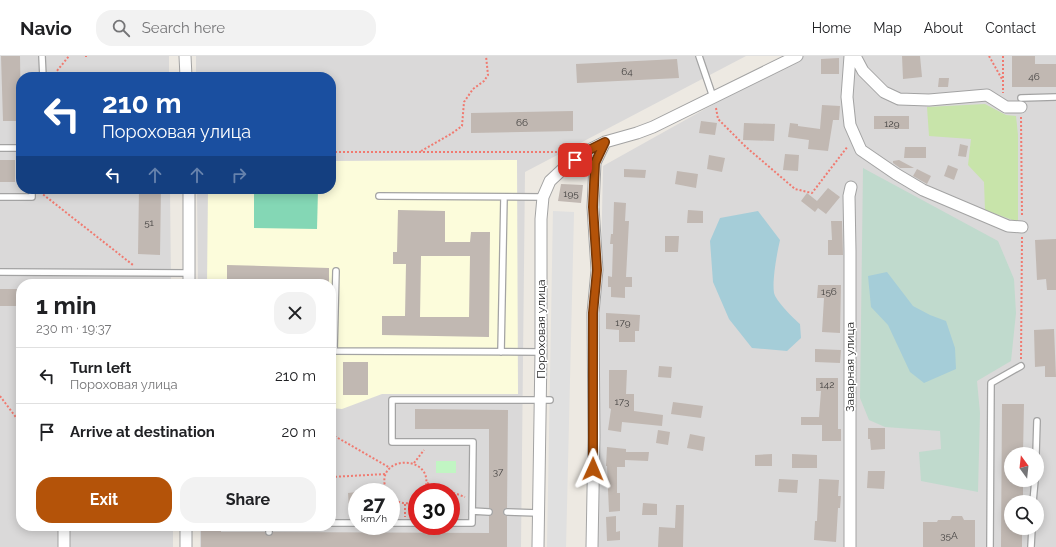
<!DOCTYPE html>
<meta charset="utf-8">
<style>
body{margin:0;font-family:Raleway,sans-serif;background:#f2f2f2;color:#202124;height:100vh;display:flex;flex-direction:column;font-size:15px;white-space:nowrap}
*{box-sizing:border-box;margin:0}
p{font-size:13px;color:#757577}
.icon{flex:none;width:22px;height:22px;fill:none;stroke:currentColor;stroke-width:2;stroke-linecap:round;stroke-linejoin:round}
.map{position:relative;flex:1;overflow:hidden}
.drawer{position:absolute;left:16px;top:223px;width:320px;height:252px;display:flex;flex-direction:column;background:#fff;border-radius:16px;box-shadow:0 2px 10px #0003}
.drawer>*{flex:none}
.guide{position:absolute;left:16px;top:16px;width:320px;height:122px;border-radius:16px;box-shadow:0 2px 10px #0003;background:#1a4fa0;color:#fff;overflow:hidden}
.needle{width:26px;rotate:345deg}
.controls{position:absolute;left:1004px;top:391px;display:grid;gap:8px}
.controls a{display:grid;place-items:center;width:40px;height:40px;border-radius:50%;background:#fff;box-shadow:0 2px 10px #0003;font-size:20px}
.speed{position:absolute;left:348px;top:427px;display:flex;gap:8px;font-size:20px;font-weight:700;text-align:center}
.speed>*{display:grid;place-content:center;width:52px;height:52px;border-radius:50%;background:#fff;box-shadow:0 2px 10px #0003;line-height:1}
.speed small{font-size:10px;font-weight:400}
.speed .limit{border:6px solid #d22;background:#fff;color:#111}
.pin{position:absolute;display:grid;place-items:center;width:34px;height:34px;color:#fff;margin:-17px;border-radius:8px;box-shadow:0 2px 6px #0006}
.me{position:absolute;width:44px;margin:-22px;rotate:1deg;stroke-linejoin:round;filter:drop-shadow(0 0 3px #0008)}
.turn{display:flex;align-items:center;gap:14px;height:84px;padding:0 20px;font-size:18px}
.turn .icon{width:52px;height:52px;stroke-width:2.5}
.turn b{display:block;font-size:28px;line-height:34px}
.lanes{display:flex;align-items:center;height:38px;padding:0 20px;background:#0003;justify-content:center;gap:20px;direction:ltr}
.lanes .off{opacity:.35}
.round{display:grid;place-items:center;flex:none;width:42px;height:42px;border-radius:16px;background:#f2f2f2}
.head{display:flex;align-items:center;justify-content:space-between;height:68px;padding:0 20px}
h1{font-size:24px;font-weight:700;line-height:30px}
.primary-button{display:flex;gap:8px;margin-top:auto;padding:8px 20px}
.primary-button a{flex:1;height:46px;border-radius:16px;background:#b45309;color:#fff;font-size:16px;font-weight:700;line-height:46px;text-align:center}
.primary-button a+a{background:#f2f2f2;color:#202124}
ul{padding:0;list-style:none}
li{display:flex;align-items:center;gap:12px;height:56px;padding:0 20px;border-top:1px solid #e0e0e0}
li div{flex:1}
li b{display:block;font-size:15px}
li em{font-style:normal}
header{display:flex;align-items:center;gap:24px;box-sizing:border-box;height:56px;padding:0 20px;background:#fff;border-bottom:1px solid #e0e0e0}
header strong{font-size:19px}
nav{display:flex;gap:22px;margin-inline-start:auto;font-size:14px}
.search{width:280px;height:36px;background:#f2f2f2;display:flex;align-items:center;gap:10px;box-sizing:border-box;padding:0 14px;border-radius:16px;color:#757577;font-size:15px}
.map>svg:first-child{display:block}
.residential{fill:#dad9d9;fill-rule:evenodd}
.education{fill:#fcfcdb}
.grass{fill:#c8e4aa}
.wetland{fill:#c0dacd}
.park{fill:#c1f5c3}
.pitch{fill:#84d7b5}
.parking{fill:#e0e0e0}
.water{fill:#a5cdd8}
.building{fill:#c1b8b2;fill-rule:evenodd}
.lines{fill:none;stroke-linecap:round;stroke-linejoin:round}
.lane-casing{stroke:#a3a3a3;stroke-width:8}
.street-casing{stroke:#a3a3a3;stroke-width:13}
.path{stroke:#f07a70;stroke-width:2;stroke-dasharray:2 2;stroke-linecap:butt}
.lane{stroke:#fff;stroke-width:5.5}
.street{stroke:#fff;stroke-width:11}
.route-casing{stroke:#753606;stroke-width:10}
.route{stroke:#b45309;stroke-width:7}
.labels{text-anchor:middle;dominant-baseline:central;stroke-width:3;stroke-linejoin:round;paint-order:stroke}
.number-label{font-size:10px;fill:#454342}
.street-label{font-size:12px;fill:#1c1c1c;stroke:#fff}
</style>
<header>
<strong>Navio</strong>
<div class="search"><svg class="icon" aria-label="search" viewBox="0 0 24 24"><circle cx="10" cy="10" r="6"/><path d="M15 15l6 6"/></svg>Search here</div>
<nav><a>Home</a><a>Map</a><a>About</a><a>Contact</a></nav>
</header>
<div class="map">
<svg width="1056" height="491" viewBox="0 0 1056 491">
<rect width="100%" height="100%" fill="#ede9e2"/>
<path class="residential" d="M0,0H169V21H21V133H170L171,228H21V470H173V491H0Z
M196,0H746L525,116L521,491H200V470H331V228H198L197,133H331V21H196ZM357,436H391V470H357ZM417,436H451V470H417Z
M800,0H1056V491H595L603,110ZM1011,398H1037V424H1011ZM1011,446H1037V472H1011Z"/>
<path class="education" d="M517,104L518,338H382L342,353L331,352V228H207L208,133H331V105Z"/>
<path class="grass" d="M985,48L1006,59L1016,60L1018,79V166L985,154L984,126L968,109L971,83L929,80L927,51Z"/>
<path class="wetland" d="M863,112L998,185L1014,223L1016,257L1011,305L977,325L980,357L978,436L921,425L919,396L941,393L940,375L885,371L869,364L860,342Z"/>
<path class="park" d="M436,405H456V417H436Z"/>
<path class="pitch" d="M254,133L318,134L317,173L254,172Z"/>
<path class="parking" d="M553,155L574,156L566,491H547Z"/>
<path class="water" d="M758,155L780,184C777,197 772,224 774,237C776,245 793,262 800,268L801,282L787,295L752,292L729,263L713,226L710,185L720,162Z
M887,216L913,250L930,259L946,265L955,292L956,313L924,327L910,316L888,269L871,251L868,220Z"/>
<path class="building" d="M1,0H20L21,65H3Z
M902,0H920L922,21L903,23Z
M1012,0H1035V8H1056V31H1012Z
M839,2V18H821V3Z
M677,3L679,22L577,27L576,8Z
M939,22H949L948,31H938Z
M822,49L840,50L839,64H833L828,95L808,93L809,84L788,81L790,67L798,68V70L820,73Z
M573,55V75L471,77V57Z
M874,60H909V73H874Z
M701,65L717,67L715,79L699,77Z
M744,67L775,68L774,85L743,84Z
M960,88L968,90L966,101L958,100Z
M905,91H926V102H904Z
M785,98L799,99L798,115L783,114Z
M709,99L725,102L722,116L707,113Z
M0,104H15V126H0Z
M899,104L914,112H900L893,107V105Z
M948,109L958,113L954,124L944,120Z
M624,113L646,114L645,122L624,121Z
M917,113L931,120L927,128L913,120Z
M677,115L698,118L696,132L675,128Z
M561,128L583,129L581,147L558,145Z
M828,132L840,141L826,158L818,152L815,156L801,145L807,137L817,145Z
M139,133H161L160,199L138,198Z
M614,146L626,147L625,165H629L626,221H632V231H625V242L611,241V231H608V220L612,221L613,188H610L611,178H613Z
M398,154L445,155V186H470L471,176H490L489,281L382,279V260H405L406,208H393V196H397ZM421,200H470L469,261H420Z
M688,154L703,155V167H687Z
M831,165H842L843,199H828V184H832Z
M665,180H679L678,196H665Z
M1056,183V234H1047L1046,223L1037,224L1035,184Z
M227,209L329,212V228H310V225L264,224V228H227Z
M818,229H841L840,277L822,276L824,242H817Z
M0,233H21V250H0Z
M606,257L640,259L639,275H635V286H619V274L606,273Z
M1054,273L1056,321H1045V310L1035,311L1034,274Z
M815,293L841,294L840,307L815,306Z
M343,306H368V339H343Z
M659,310L672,311L671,322L658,321Z
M609,314H627L626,338H634V355L663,359L662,370L622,366L621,376L608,374L611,353L609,352Z
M816,322H838V373H841V385H822V369H801V361H819L821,335H816Z
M673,346L703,350L701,362L671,358Z
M1002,348H1024L1023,398H1011V424H1023V446H1011V472H1022V491H1001Z
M415,353L508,354L507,452L504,453L503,456L504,459L507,460V491H201V470H221V476H265L269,480L271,479L273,476L489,477V460L492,459L493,456L492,453L489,452V373H415Z
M868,372H885V393L871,394L870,383H868Z
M658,374L670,376L668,389L656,387Z
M690,378L705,381L703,395L687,392Z
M607,391L626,393V396H649L648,405L625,404V411H617V437H620V455L609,456L607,410H606Z
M772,398V410H755V399Z
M792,398L817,399V412H792Z
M868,415H885L884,433L867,432Z
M779,423L798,424L797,437L778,436Z
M819,423L839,424L838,440H841L840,452H838L836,486L814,484L815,465H817Z
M357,436V452H349L348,437Z
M643,447L657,448V459H642Z
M676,449H684L683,491H658L659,471L675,472Z
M616,460V476L620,475V484L607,485L606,461Z
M952,460H962L964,464H975V491H923V466H937L938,464H950Z"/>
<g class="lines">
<defs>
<path id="lane" d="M42,0L43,21
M699,0L713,41
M1021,42L1056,41
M0,92H21
M379,140L543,141
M0,141H32V133
M336,215L334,295L541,296
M0,216L189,217
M501,296L504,141
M1036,398L1037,365
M1033,446L1035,424
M472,455L489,456
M507,456L538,457
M331,467H357
M391,467H417
M451,467H472L473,386H392V344H550
M269,470V476
M990,491L991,327L1021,310
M1031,491L1032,472"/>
<path id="street" d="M185,0L186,21
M850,0L847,41L850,69L861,94L896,118L923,134L1008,170L1022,171
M855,0L863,15L884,36L899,43L929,44L987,39L1006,51H1021
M189,133V228
M64,470V491
M186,491V470
M538,491L541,296V163L543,141L550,125L565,111L585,96L605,86L637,77L653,71L797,0
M592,491L594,381L593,257L597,214L593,151L595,107L605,86
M850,491V195L849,140L851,131"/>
</defs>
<use href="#lane" class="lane-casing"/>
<use href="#street" class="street-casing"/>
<path class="path" d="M86,0V1
M989,0L1002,23
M1003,0V37
M52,21L69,0
M716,52L718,63L746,91L795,133L812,137L848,90
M1021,61L1022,161
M421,95L451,78L462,70L464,46L473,33L484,25L488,19L486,0
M331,96H568
M40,136L133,209
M1021,303L1022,181
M0,340L21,368
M331,378L390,412
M414,407L424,394
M331,421L386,418
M427,427L465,441
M387,436C370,397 440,397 424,436
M391,442C399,447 408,450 417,444
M405,448V461"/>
<use href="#lane" class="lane"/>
<use href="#street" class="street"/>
</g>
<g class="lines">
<defs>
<path id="route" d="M575,104L585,96L605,86L595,107L593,151L597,214L593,257V413"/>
</defs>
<use href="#route" class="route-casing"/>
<use href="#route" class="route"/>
</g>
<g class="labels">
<g class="number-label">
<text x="627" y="15">64</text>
<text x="1034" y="20">46</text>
<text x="522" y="66">66</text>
<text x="892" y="67">129</text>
<text x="571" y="137">195</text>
<text x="149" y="166">51</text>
<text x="829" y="235">156</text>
<text x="623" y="266">179</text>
<text x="827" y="328">142</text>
<text x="622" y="345">173</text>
<text x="498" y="415">37</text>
<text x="949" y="479">35А</text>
</g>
<g class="street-label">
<text transform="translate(541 273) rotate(-90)">Пороховая улица</text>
<text transform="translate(850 311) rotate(-90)">Заварная улица</text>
</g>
</g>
</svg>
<div class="controls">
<a><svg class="needle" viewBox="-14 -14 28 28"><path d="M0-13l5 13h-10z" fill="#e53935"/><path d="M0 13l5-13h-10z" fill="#757577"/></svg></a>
<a><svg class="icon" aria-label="search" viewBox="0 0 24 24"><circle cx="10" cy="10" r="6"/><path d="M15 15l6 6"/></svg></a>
</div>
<div class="speed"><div>27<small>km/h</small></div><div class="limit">30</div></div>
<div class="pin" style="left:575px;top:104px;background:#d93025"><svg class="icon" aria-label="arrive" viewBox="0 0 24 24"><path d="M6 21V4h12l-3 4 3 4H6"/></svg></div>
<svg class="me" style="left:593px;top:413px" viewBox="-20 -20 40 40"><path d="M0-17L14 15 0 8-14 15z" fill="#b45309" stroke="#fff" stroke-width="4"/></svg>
<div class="guide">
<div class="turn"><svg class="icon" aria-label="left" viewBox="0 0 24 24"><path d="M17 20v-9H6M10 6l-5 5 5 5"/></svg><div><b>210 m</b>Пороховая улица</div></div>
<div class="lanes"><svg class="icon" aria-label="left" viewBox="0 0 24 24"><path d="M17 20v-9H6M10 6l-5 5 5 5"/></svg><svg class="icon off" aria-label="ahead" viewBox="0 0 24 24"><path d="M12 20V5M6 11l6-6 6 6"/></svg><svg class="icon off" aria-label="ahead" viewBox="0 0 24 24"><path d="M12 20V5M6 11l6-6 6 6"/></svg><svg class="icon off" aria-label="right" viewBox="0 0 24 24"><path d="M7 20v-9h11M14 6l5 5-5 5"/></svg></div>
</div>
<section class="drawer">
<div class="head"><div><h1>1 min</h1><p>230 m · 19:37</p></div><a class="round"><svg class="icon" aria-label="close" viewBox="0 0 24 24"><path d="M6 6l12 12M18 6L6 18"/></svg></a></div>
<ul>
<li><svg class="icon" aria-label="left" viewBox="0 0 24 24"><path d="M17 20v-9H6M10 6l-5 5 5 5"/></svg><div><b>Turn left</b><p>Пороховая улица</p></div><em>210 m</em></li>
<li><svg class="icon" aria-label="arrive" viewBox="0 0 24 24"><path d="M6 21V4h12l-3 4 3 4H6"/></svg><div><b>Arrive at destination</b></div><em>20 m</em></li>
</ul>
<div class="primary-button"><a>Exit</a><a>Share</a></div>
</section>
</div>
